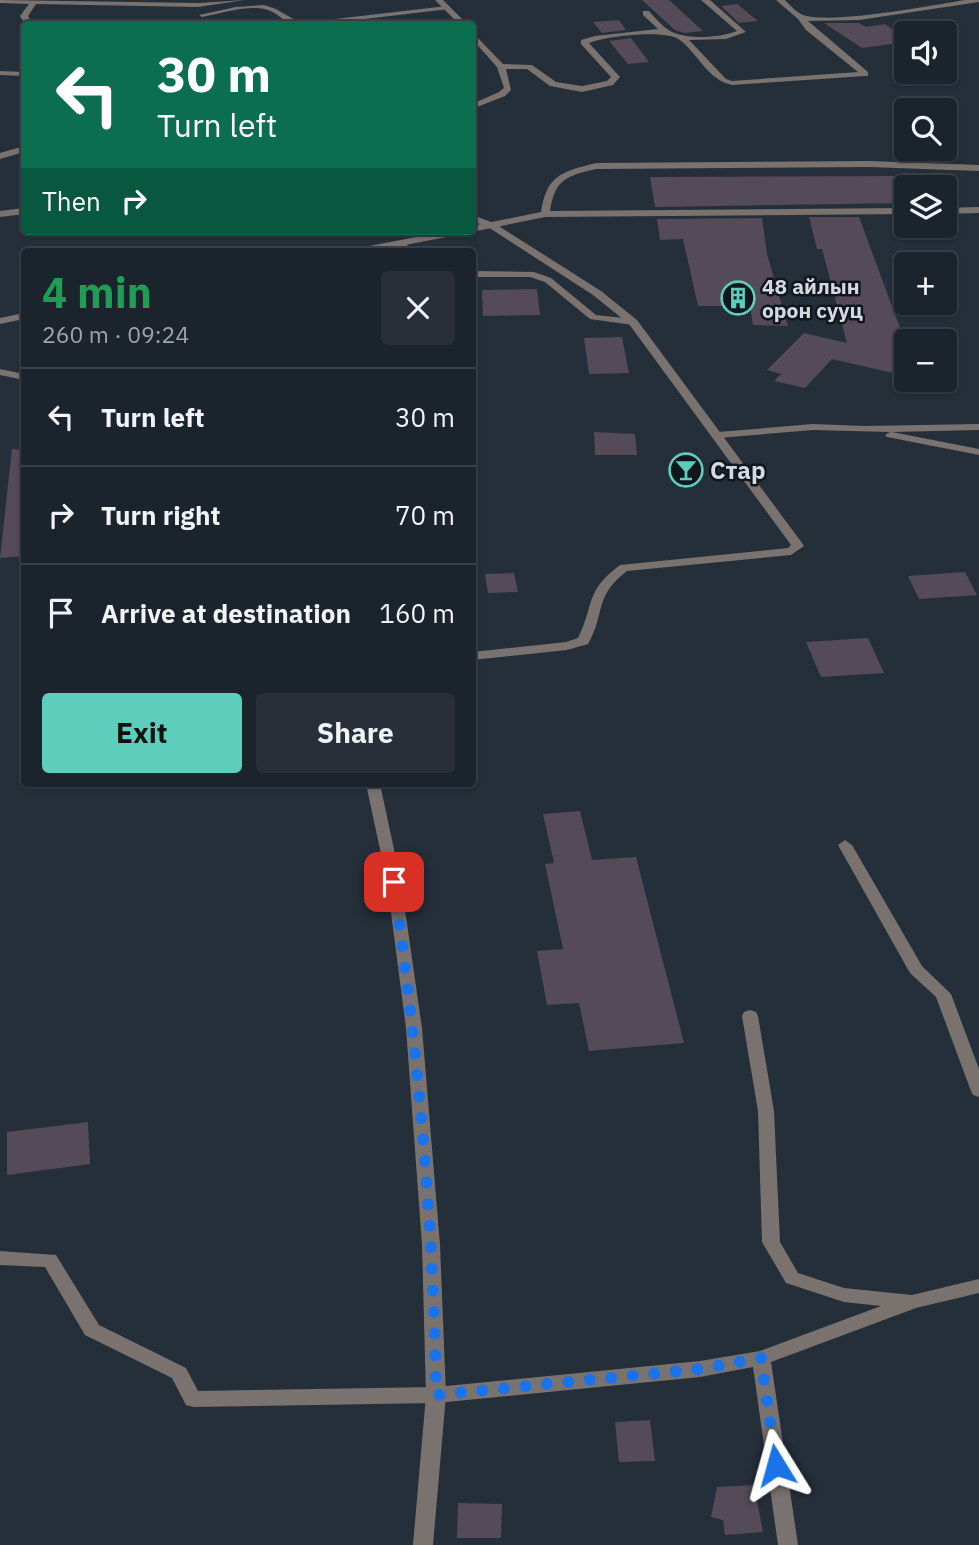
<!DOCTYPE html>
<meta charset="utf-8">
<style>
body{margin:0;font-family:"IBM Plex Sans",sans-serif;background:#282f38;color:#f1f3f6;height:100vh;display:flex;flex-direction:column;font-size:26px;white-space:nowrap}
*{box-sizing:border-box;margin:0}
p{font-size:23px;color:#a0a4a9}
.icon{flex:none;width:38px;height:38px;fill:none;stroke:currentColor;stroke-width:2;stroke-linecap:round;stroke-linejoin:round}
.map{position:relative;flex:1;overflow:hidden}
.panel{position:absolute;left:21px;top:248px;width:455px;height:539px;display:flex;flex-direction:column;background:#1b232c;border-radius:7px;box-shadow:0 2px 5px #0004,0 0 0 2px #394048}
.panel>*{flex:none}
.guide{position:absolute;left:21px;top:21px;width:455px;height:214px;border-radius:7px;box-shadow:0 2px 5px #0004,0 0 0 2px #394048;background:#0b6e4f;color:#fff;overflow:hidden}
.tools{position:absolute;left:894px;top:21px;display:grid;gap:14px}
.tools a{display:grid;place-items:center;width:63px;height:63px;border-radius:7px;background:#1b232c;box-shadow:0 2px 5px #0004,0 0 0 2px #394048;font-size:35px}
.pin{position:absolute;display:grid;place-items:center;width:60px;height:60px;color:#fff;margin:-30px;border-radius:14px;box-shadow:0 4px 10px #0006}
.me{position:absolute;width:77px;margin:-38px;rotate:352deg;stroke-linejoin:round;filter:drop-shadow(0 0 5px #0008)}
.turn{display:flex;align-items:center;gap:24px;height:147px;padding:0 21px;font-size:32px}
.turn .icon{width:91px;height:91px;stroke-width:2.5}
.turn b{display:block;font-size:49px;line-height:60px}
.then{display:flex;align-items:center;height:66px;padding:0 21px;background:#0003;gap:14px;font-size:26px}
.round{display:grid;place-items:center;flex:none;width:74px;height:74px;border-radius:7px;background:#282f38}
.headline{display:flex;align-items:center;justify-content:space-between;height:119px;padding:0 21px}
h1{font-size:42px;font-weight:700;line-height:52px;color:#1e9e55}
.button{display:flex;gap:14px;margin-top:auto;padding:14px 21px}
.button a{flex:1;height:80px;border-radius:7px;background:#5ccebb;color:#111;font-size:28px;font-weight:700;line-height:80px;text-align:center}
.button a+a{background:#282f38;color:#f1f3f6}
ul{padding:0;list-style:none}
li{display:flex;align-items:center;gap:21px;height:98px;padding:0 21px;border-top:2px solid #394048}
li div{flex:1}
li b{display:block;font-size:26px}
li em{font-style:normal}
.map>svg:first-child{display:block}
.building{fill:#544a58}
.lines{fill:none;stroke-linecap:round;stroke-linejoin:round}
.service{fill:#7a726e;fill-rule:evenodd}
.minor{fill:#7a726e;fill-rule:evenodd}
.tertiary{fill:#7a726e;fill-rule:evenodd}
.route{stroke:#1a73e8;stroke-width:12;stroke-dasharray:0 21.6}
.labels{text-anchor:middle;dominant-baseline:central;stroke-width:5;stroke-linejoin:round;paint-order:stroke}
.far-poi-label{font-size:21px;font-weight:bold;fill:#d2d9e1;stroke:#11161c;text-anchor:start}
.poi-label{font-size:24px;font-weight:bold;fill:#d2d9e1;stroke:#11161c;text-anchor:start}
</style>
<div class="map">
<svg width="979" height="1545" viewBox="0 0 979 1545">
<rect width="100%" height="100%" fill="#242f3a"/>
<path class="building" d="M642,0H669L703,31L684,33L675,30Z
M737,4L758,21L739,23L721,6Z
M619,20L626,30L602,33L593,22Z
M824,23H859L866,27L885,24L906,39V42L862,48Z
M631,38L649,62L628,64L609,41Z
M906,176V203L655,207L650,177Z
M809,217H859L900,328L906,329V354L893,373L832,359L805,388L774,381L781,374L767,370L804,333L847,343L822,249H817Z
M762,218L767,254L788,326L753,325L750,306H698L683,239L660,240L657,219Z
M537,289L540,315L483,316L482,290Z
M622,337L629,373L589,374L584,338Z
M594,432L635,434L637,455H595Z
M12,449L24,450V556L0,558Z
M965,572L977,595L919,599L908,576Z
M514,573L518,592L488,593L485,574Z
M868,638L884,673L821,677L806,642Z
M580,811L592,860L636,857L684,1043L589,1051L579,1003L547,1005L537,951L563,949L545,864L554,863L543,814Z
M88,1122L90,1164L7,1175V1132Z
M650,1420L655,1461L619,1462L615,1422Z
M754,1485L763,1532L725,1535L723,1520L711,1517L717,1487Z
M458,1503L502,1504L501,1538H457Z"/>
<g class="lines">
<path class="service" d="M264,5L276,9L302,24C285,26 282,15 268,10C248,4 221,14 202,17L199,15L236,7Z
M447,6L449,7V9L322,24H306L309,22Z
M0,71L24,72V76L0,75Z
M402,240L405,241L411,252H403L398,243Z
M472,271L534,272L551,278L596,315L633,319L637,322L633,325L590,319L545,282L530,277H472Z
M0,369L24,374V380L0,375Z"/>
<path class="minor" d="M435,0H443L467,24H459Z
M701,0H710L746,32L726,39L689,40L726,79L732,81L858,72L806,30L798,19L776,0H785C790,5 795,11 801,14C825,26 934,5 965,0H979V2L859,20L808,21L868,72V76H865L732,85C708,80 698,54 680,40C665,29 607,36 589,43L620,77L613,85L582,92L550,86L527,69H506L511,90L505,96L472,109V104L499,92L504,88L497,67L472,39V32L503,64L532,65L556,82L582,86L607,81L611,77L581,44V40L595,36L658,29L643,15V11H649C655,18 662,26 670,31C687,40 719,38 737,31Z
M24,146V152L0,159V153Z
M870,161L979,165V171L870,167L596,169C566,176 555,179 550,211L906,208V214L545,217L472,232L469,231H472V226L541,212C547,174 562,172 596,163Z
M979,207V213L945,214V208Z
M24,208V214L0,217V211Z
M447,231H467L462,234L369,252H349L354,249Z
M24,313V319L0,324V318Z
M813,424L864,426L979,424V430L892,432L979,449V455L887,437L885,435L890,432L813,430L718,438L712,435L718,432Z
M845,840L852,845L922,966L951,994L979,1069V1097L973,1095L971,1091L936,997L910,973L838,845Z
M750,1010L756,1012L758,1016L774,1111L780,1242L798,1273L844,1288L912,1295L979,1279V1293L916,1308L771,1362L798,1545H778L753,1367L700,1377L436,1403L193,1407L186,1405L172,1378L85,1335L45,1267L0,1265V1251L56,1255L99,1325L186,1368L198,1391L436,1387L700,1361L760,1351L881,1306L844,1302L786,1283L762,1242L758,1111L742,1016L744,1012Z"/>
<path class="tertiary" d="M0,0L198,3L245,0L198,7L36,4L28,16L33,24H25L20,16L29,4L0,3Z
M472,215L494,223L601,291L637,320L802,543L804,546L791,555L627,571C593,597 606,613 588,644L567,650L472,660V652L566,642L578,638C595,604 584,592 620,565L788,548L791,545L629,324L593,295L488,227L472,221Z
M366,784H380L401,882L422,1028L440,1245L446,1395L433,1545H413L426,1395L422,1245L406,1028L387,882Z"/>
</g>
<g class="lines">
<path class="route" d="M394,882C417,1052 434,1223 436,1395L700,1369L761,1358L776,1465"/>
</g>
<defs>
<symbol id="building-ring" viewBox="-11 -11 22 22"><circle r="9.5" fill="#11161c" stroke="#5ccebb" stroke-width="1.5"/><path d="M-4-6H4V6H1V3H-1V6H-4ZM-2.5-4.3h1.7v1.8h-1.7ZM.8-4.3h1.7v1.8H.8ZM-2.5-1h1.7V.8h-1.7ZM.8-1h1.7V.8H.8Z" fill="#5ccebb"/></symbol>
<symbol id="bar-ring" viewBox="-11 -11 22 22"><circle r="9.5" fill="#11161c" stroke="#5ccebb" stroke-width="1.5"/><path d="M-6-5H6L.8 .8V4.5H3.5V6h-7V4.5H-.8V.8Z" fill="#5ccebb"/></symbol>
</defs>
<g fill-rule="evenodd">
<use href="#building-ring" x="719" y="279" width="38" height="38"/>
<use href="#bar-ring" x="667" y="451" width="38" height="38"/>
</g>
<g class="labels">
<g class="far-poi-label">
<text x="762" y="286">48 айлын<tspan x="762" dy="24">орон сууц</tspan></text>
</g>
<g class="poi-label">
<text x="710" y="470">Стар</text>
</g>
</g>
</svg>
<div class="tools">
<a><svg class="icon" aria-label="sound" viewBox="0 0 24 24"><path d="M4 9h4l5-4v14l-5-4H4zM17 9q2 3 0 6"/></svg></a>
<a><svg class="icon" aria-label="search" viewBox="0 0 24 24"><circle cx="10" cy="10" r="6"/><path d="M15 15l6 6"/></svg></a>
<a><svg class="icon" aria-label="layers" viewBox="0 0 24 24"><path d="M12 4l9 5-9 5-9-5zM3 14l9 5 9-5"/></svg></a>
<a>+</a>
<a>−</a>
</div>
<div class="pin" style="left:394px;top:882px;background:#d93025"><svg class="icon" aria-label="arrive" viewBox="0 0 24 24"><path d="M6 21V4h12l-3 4 3 4H6"/></svg></div>
<svg class="me" style="left:776px;top:1465px" viewBox="-20 -20 40 40"><path d="M0-17L14 15 0 8-14 15z" fill="#1a73e8" stroke="#fff" stroke-width="4"/></svg>
<div class="guide">
<div class="turn"><svg class="icon" aria-label="left" viewBox="0 0 24 24"><path d="M17 20v-9H6M10 6l-5 5 5 5"/></svg><div><b>30 m</b>Turn left</div></div>
<div class="then">Then<svg class="icon" aria-label="right" viewBox="0 0 24 24"><path d="M7 20v-9h11M14 6l5 5-5 5"/></svg></div>
</div>
<section class="panel">
<div class="headline"><div><h1>4 min</h1><p>260 m · 09:24</p></div><a class="round"><svg class="icon" aria-label="close" viewBox="0 0 24 24"><path d="M6 6l12 12M18 6L6 18"/></svg></a></div>
<ul>
<li><svg class="icon" aria-label="left" viewBox="0 0 24 24"><path d="M17 20v-9H6M10 6l-5 5 5 5"/></svg><div><b>Turn left</b></div><em>30 m</em></li>
<li><svg class="icon" aria-label="right" viewBox="0 0 24 24"><path d="M7 20v-9h11M14 6l5 5-5 5"/></svg><div><b>Turn right</b></div><em>70 m</em></li>
<li><svg class="icon" aria-label="arrive" viewBox="0 0 24 24"><path d="M6 21V4h12l-3 4 3 4H6"/></svg><div><b>Arrive at destination</b></div><em>160 m</em></li>
</ul>
<div class="button"><a>Exit</a><a>Share</a></div>
</section>
</div>
